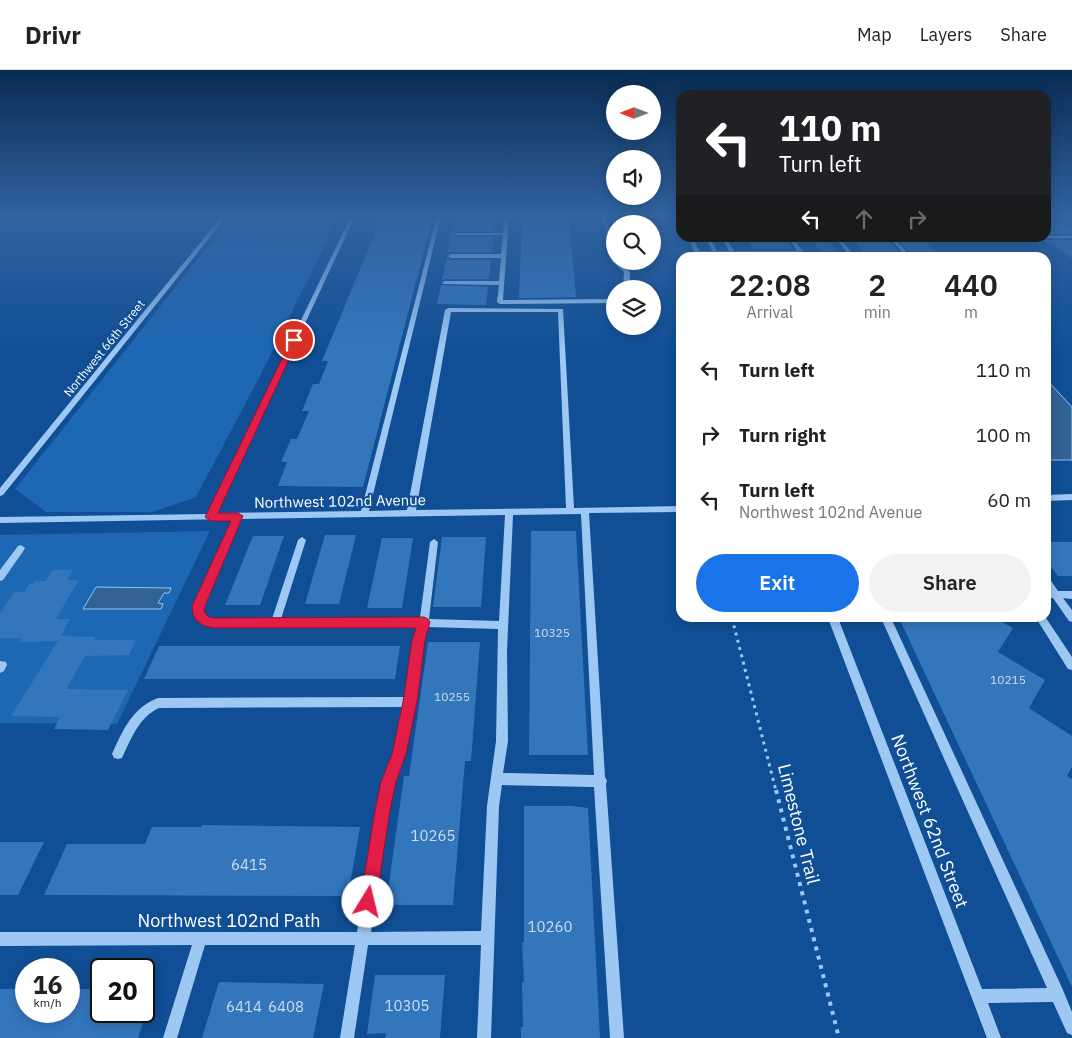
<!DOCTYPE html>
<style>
body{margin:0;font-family:"IBM Plex Sans",sans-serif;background:#f2f2f2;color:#222;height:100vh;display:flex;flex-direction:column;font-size:19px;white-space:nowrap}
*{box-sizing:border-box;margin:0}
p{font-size:16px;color:#767676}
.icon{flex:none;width:28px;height:28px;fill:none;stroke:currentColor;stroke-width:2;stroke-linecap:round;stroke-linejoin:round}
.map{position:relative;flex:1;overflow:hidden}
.details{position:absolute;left:676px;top:182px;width:375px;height:370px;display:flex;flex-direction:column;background:#fff;border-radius:15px;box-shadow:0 2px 12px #0003}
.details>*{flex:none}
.hud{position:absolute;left:676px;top:20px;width:375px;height:152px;border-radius:15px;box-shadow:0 2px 12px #0003;background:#202124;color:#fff;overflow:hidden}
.needle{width:32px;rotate:270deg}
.buttons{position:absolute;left:606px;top:15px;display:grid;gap:10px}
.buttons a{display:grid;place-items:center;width:55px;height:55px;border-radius:50%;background:#fff;box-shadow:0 2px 12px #0003;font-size:25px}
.speed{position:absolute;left:15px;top:888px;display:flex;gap:10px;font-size:25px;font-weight:700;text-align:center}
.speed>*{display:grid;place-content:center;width:65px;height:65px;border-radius:50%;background:#fff;box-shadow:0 2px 12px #0003;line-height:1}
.speed small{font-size:12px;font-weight:400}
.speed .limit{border:2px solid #111;border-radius:8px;background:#fff;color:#111}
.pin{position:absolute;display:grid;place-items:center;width:42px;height:42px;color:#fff;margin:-21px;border:2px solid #fff;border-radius:50%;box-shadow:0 1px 5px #0007}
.me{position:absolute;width:55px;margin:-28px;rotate:9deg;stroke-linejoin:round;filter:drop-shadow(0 0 4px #0008)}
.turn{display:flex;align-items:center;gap:18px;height:105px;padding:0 20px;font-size:22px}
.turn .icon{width:65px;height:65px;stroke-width:2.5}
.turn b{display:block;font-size:35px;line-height:42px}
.lanes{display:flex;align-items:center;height:48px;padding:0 20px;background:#0003;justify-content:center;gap:25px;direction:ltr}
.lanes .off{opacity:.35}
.eta{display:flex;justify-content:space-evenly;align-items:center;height:85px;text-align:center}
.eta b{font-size:30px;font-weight:600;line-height:35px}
.button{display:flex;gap:10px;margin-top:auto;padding:10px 20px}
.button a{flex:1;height:58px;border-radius:30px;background:#1a73e8;color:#fff;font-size:20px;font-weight:600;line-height:58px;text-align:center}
.button a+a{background:#f2f2f2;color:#222}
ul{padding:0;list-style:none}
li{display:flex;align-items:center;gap:15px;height:65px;padding:0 20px}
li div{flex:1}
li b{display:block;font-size:19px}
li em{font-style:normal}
header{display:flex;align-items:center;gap:30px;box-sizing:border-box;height:70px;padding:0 25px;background:#fff;border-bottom:1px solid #e0e0e0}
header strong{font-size:24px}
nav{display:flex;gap:28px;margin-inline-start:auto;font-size:18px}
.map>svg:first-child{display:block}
.green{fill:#1e67b3}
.water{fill:#336295;stroke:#90c4f7}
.building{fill:#3476bc}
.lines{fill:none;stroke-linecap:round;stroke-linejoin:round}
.path-far2{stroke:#9ec8f4;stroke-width:1;stroke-dasharray:1 2.5;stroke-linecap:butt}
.path-far1{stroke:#9ec8f4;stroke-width:3;stroke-dasharray:3 4.5;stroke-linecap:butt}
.path{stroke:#9ec8f4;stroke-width:4;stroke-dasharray:4 5.5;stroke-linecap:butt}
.minor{fill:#9ec8f4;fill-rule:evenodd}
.route{fill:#e11d48;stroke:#92132f}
.labels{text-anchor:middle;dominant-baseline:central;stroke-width:4;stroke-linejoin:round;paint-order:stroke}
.far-street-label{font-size:12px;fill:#fff;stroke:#104f95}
.number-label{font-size:12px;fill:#cde}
.street-label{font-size:15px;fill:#fff;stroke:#104f95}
.near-number-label{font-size:15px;fill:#cde}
.near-street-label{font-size:18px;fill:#fff;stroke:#104f95}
</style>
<header>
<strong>Drivr</strong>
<nav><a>Map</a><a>Layers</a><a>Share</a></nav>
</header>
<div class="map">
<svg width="1072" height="968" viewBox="0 0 1072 968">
<rect width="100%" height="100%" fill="#104f95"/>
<path class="green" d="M232,146H339L260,306L196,427L153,442H46L15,419Z
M210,461L117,654L0,653V465Z"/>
<path class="water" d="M1046,309L1072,337V390H1046Z
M96,517L171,518L169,523H164L158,533L163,534L161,539H83Z"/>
<path class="building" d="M382,146H433L363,417L278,416L287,392H281L291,369H297L309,341H302L313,314H319L328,291H322Z
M455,146H495L494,161H457L453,163L457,167H493L492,182H451L447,184Z
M522,146H569L576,227L519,228Z
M1046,146H1052L1072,161V164H1046Z
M747,168H785L792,179H753Z
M811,168H827L841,188H824Z
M852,168H888L904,188H868Z
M896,168H922L942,188H914Z
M1046,170H1072V188L1053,174H1046Z
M447,187L451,190H491L489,209H445L442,211Z
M441,215L488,217L486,235L437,234Z
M531,461H576L588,685H529Z
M325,465H356L339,534H305Z
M253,466H284L260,535H225Z
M442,467H486L481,537H433Z
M382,468H413L402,538H367Z
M1046,472H1072V506H1058L1046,490Z
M53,500H73L67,510H79L56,549H70L61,566L96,567L94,570H136L129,585L85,586L66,619L128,620L108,660L54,659L60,647L11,646L58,571L19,572L22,568H0V544L14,522H24L29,514H33L35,511H45Z
M899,548H995L1013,558L998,582L1045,610L1029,638L1072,666V697L1067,706L1072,709V917Z
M428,572H480L471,691H465L453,835H386L404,706H409Z
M159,576H400L395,609H144Z
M524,736H572L588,738L600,968H521V957H523L522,912H524L522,872H524Z
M202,755L360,757L348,826L44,825L67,774H145L152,757H202Z
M0,772H44L18,825H0Z
M375,905H445L440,968H385L386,963L367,964Z
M219,912L324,914L313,968H202Z
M0,919H26V941H69V919H101V941H147L138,968H0Z"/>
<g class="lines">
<path class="path-far2" d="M0,156L53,153L60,146"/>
<path class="path-far1" d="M732,548L776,721"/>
<path class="path" d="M776,720L839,968"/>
<path class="minor" d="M222,146H227L3,425L0,426V418Z
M351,146H355L217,443L361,441L437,146H441L369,441L407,440L445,240L448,238L563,239L574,438L681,436V442L589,443L605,707L607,711L606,714L624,968H610L594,717L502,715L499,736L491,968H477L481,875H368L354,968H340L355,875H205L177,968H163L192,875L0,876V862H357L377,740L383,713L393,684L404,637L159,638C139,647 131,669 122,688L118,689L114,688L112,684C123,660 132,638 158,628L405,627L414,570L418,556L266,557L202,555L193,543V536L232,449L0,453V447L208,444ZM451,242H558L566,438L416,440ZM581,444L594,705L503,703L508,671L507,581L513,445ZM505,445L499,551L429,549L438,472L434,469L430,472L420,548L281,549L306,470L302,467L298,470L272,549L207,548L203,542V536L241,449ZM428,557L498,559L496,671L487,736L481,861L371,862L389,740L395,713L405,684L415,632L424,570Z
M505,146H509L503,230L615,229V233L500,234L497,232L499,215L443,214L442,213L445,211H499L501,188H451L448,186L451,184H501L503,165H457L455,164L457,163H503Z
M602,146H606L615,181V191H618L630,202L629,219H623L624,202L612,191Z
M1062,146H1067L1072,149V152Z
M1047,166H1072V168H1047Z
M689,168H693L699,181H712L706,168H710L717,181H729L722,168H726L734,181H797L789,168H793L804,183L801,185H700L701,188H696Z
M836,168H840L856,188H851Z
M890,168H894L912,188H907Z
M958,168H1014L1015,169L1012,171H966Z
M1072,424V430L1046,431V425Z
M21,475L25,478L24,480L3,510L0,511V500L18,476Z
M1046,507L1049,508L1058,521H1072V529L1063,528L1072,540V552L1069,551L1053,528H1046V520H1047Z
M828,548H838L982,919L1047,918L881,548H891L1063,920L1072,942V965L1067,963L1053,932L988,933L1001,968H987Z
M1036,548H1046L1072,587V600L1068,599Z
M0,591L6,592L7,595L4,601L0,603Z"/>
</g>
<linearGradient id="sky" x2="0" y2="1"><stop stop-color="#092b52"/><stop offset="0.52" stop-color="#3163a0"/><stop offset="1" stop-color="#3163a0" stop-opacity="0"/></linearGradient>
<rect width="1072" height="282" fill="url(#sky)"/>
<path class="route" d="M292,268L298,270L218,443H238L243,446L205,536L204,542L209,547L214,548L424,547L428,549L430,552L425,570L417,632L406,684L396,712L390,740L376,832L374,838L368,840L362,838L360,832L375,740L381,712L392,684L403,632L412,570L416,558H214C201,556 192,551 192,536L231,451H211L205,447Z"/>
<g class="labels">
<g class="far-street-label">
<text transform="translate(104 278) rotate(-51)">Northwest 66th Street</text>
</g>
<g class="number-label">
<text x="552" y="562">10325</text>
<text x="1008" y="609">10215</text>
<text x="452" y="626">10255</text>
</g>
<g class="street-label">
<text transform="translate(340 431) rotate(-1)">Northwest 102nd Avenue</text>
</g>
<g class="near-number-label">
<text x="433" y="765">10265</text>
<text x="249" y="794">6415</text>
<text x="550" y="856">10260</text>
<text x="407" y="935">10305</text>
<text x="244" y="936">6414</text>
<text x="286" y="936">6408</text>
</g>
<g class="near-street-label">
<text transform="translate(930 751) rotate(69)">Northwest 62nd Street</text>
<text transform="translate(799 754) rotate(76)">Limestone Trail</text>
<text x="229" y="850">Northwest 102nd Path</text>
</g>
</g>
</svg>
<div class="buttons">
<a><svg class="needle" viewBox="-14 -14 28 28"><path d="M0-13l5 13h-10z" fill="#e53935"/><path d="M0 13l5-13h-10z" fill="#767676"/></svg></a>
<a><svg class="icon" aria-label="sound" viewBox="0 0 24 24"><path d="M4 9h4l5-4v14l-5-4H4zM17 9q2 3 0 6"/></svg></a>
<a><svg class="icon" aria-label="search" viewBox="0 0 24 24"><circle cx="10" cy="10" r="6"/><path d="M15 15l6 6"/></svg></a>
<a><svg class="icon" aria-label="layers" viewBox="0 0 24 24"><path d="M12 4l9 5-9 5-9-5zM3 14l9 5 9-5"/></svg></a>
</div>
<div class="speed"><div>16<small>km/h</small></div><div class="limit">20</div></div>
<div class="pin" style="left:294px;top:270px;background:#d93025"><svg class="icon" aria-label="arrive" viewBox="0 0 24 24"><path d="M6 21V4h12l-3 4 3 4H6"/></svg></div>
<svg class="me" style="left:368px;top:832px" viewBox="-20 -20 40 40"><circle r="19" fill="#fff"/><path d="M0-13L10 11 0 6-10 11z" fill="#e11d48"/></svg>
<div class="hud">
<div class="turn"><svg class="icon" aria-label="left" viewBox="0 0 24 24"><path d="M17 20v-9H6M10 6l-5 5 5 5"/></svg><div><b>110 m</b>Turn left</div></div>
<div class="lanes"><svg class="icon" aria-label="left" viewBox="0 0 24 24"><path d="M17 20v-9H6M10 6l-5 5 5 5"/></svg><svg class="icon off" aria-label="ahead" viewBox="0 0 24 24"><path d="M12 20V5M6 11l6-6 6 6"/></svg><svg class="icon off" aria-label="right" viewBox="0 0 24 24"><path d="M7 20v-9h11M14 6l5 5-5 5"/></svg></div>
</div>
<section class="details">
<div class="eta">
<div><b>22:08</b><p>Arrival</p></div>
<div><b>2</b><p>min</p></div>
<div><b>440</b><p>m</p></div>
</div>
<ul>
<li><svg class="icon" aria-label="left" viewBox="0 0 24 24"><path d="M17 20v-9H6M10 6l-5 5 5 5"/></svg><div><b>Turn left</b></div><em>110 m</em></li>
<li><svg class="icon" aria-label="right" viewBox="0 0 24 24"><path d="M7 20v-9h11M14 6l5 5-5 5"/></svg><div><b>Turn right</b></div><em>100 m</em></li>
<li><svg class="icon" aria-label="left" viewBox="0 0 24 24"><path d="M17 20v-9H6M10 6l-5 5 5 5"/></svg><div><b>Turn left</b><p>Northwest 102nd Avenue</p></div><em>60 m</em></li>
</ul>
<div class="button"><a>Exit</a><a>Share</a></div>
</section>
</div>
